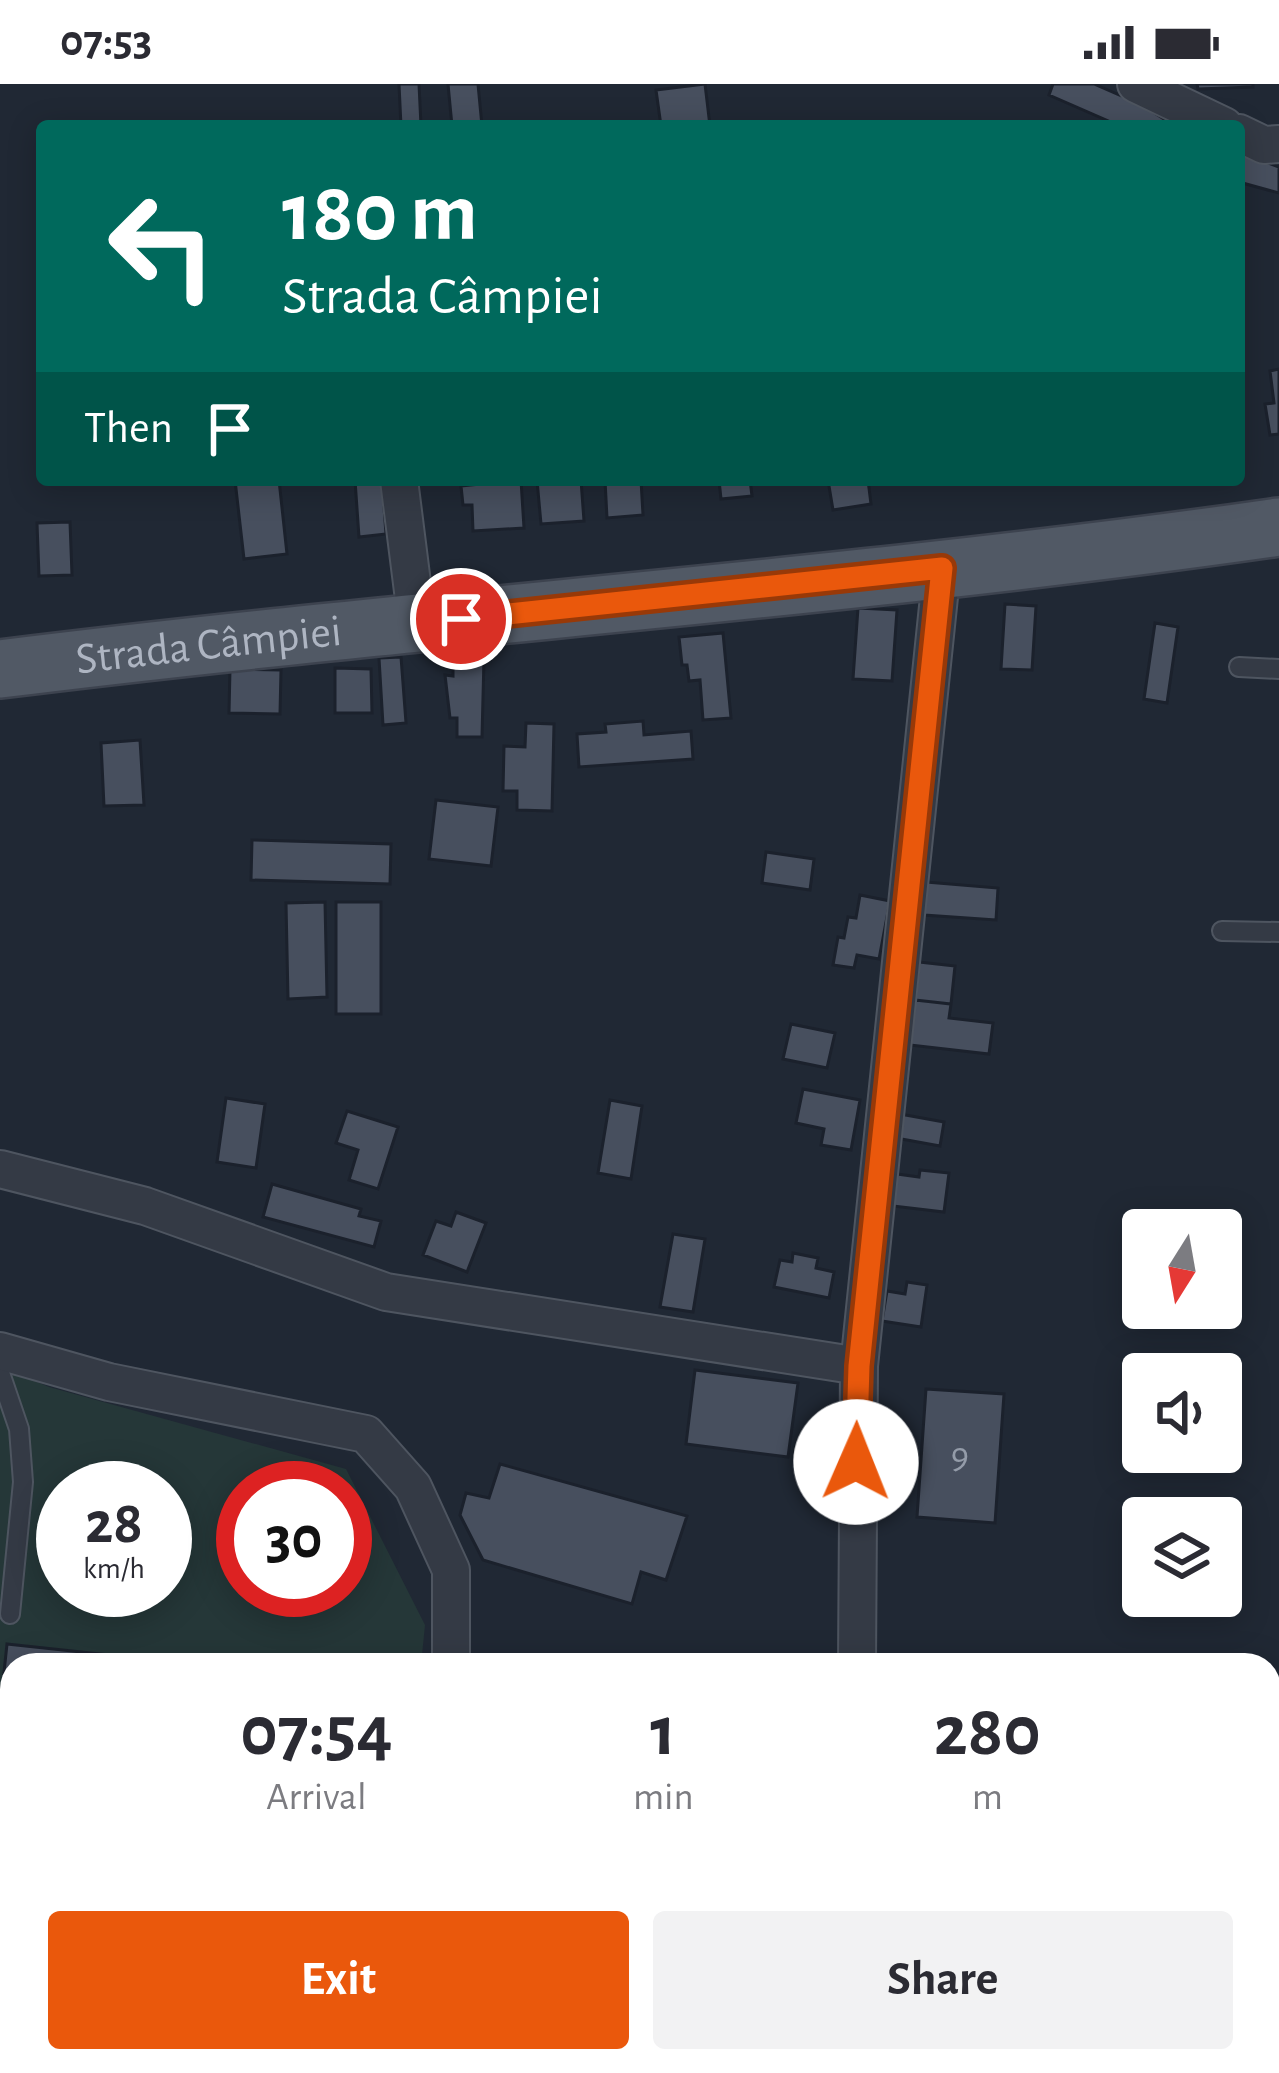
<!DOCTYPE html>
<meta charset="utf-8">
<style>
body{margin:0;font-family:"Alegreya Sans",sans-serif;background:#f2f2f3;color:#2b2b33;height:100vh;display:flex;flex-direction:column;font-size:45px;white-space:nowrap}
*{box-sizing:border-box;margin:0}
p{font-size:39px;color:#7c7c81}
.icon{flex:none;width:66px;height:66px;fill:none;stroke:currentColor;stroke-width:2;stroke-linecap:round;stroke-linejoin:round}
.map{position:relative;flex:1;overflow:hidden}
.panel{position:absolute;left:0px;top:1569px;width:1281px;height:420px;display:flex;flex-direction:column;background:#fff;border-radius:36px 36px 0 0;box-shadow:0 6px 30px #0003}
.panel>*{flex:none}
.hud{position:absolute;left:36px;top:36px;width:1209px;height:366px;border-radius:12px;box-shadow:0 6px 30px #0003;background:#00695c;color:#fff;overflow:hidden}
.needle{width:78px;rotate:191deg}
.controls{position:absolute;left:1122px;top:1125px;display:grid;gap:24px}
.controls a{display:grid;place-items:center;width:120px;height:120px;border-radius:12px;background:#fff;box-shadow:0 6px 30px #0003;font-size:60px}
.speed{position:absolute;left:36px;top:1377px;display:flex;gap:24px;font-size:60px;font-weight:700;text-align:center}
.speed>*{display:grid;place-content:center;width:156px;height:156px;border-radius:50%;background:#fff;box-shadow:0 6px 30px #0003;line-height:1}
.speed small{font-size:30px;font-weight:400}
.speed .limit{border:18px solid #d22;background:#fff;color:#111}
.pin{position:absolute;display:grid;place-items:center;width:102px;height:102px;color:#fff;margin:-51px;border:6px solid #fff;border-radius:50%;box-shadow:0 3px 12px #0007}
.me{position:absolute;width:132px;margin:-66px;rotate:1deg;stroke-linejoin:round;filter:drop-shadow(0 0 9px #0008)}
.turn{display:flex;align-items:center;gap:42px;height:252px;padding:0 48px;font-size:54px}
.turn .icon{width:156px;height:156px;stroke-width:2.5}
.turn b{display:block;font-size:84px;line-height:102px}
.then{display:flex;align-items:center;height:114px;padding:0 48px;background:#0003;gap:24px;font-size:45px}
.eta{display:flex;justify-content:space-evenly;align-items:center;height:204px;text-align:center}
.eta b{font-size:72px;font-weight:600;line-height:84px}
.cta{display:flex;gap:24px;margin-top:auto;padding:24px 48px}
.cta a{flex:1;height:138px;border-radius:12px;background:#ea580c;color:#fff;font-size:48px;font-weight:600;line-height:138px;text-align:center}
.cta a+a{background:#f2f2f3;color:#2b2b33}
.status{display:flex;justify-content:space-between;align-items:center;height:84px;padding:0 60px;background:#fff;direction:ltr}
.status svg{height:33px;fill:currentColor}
.map>svg:first-child{display:block}
.green{fill:#253738;fill-rule:evenodd}
.building{fill:#474f5e;stroke:#1b212c;stroke-width:3}
.lines{fill:none;stroke-linecap:round;stroke-linejoin:round}
.service-casing{stroke:#4e5560;stroke-width:22}
.minor-casing{stroke:#4e5560;stroke-width:40}
.primary-casing{stroke:#3d434f;stroke-width:62}
.service{stroke:#343a45;stroke-width:18}
.minor{stroke:#343a45;stroke-width:36}
.primary{stroke:#515965;stroke-width:57}
.route-casing{stroke:#983908;stroke-width:30}
.route{stroke:#ea580c;stroke-width:21}
.labels{text-anchor:middle;dominant-baseline:central;stroke-width:9;stroke-linejoin:round;paint-order:stroke}
.number-label{font-size:39px;fill:#949ca9}
.street-label{font-size:45px;fill:#aeb5c2;stroke:#191f2a}
</style>
<div class="status"><b>07:53</b><svg viewBox="0 0 49 12"><path d="M0 12V9h3v3zM5 12V6h3v6zM10 12V3h3v9zM15 12V0h3v12zM26 1h20v11H26zM47 4h2v5h-2z"/></svg></div>
<div class="map">
<svg width="1279" height="1989" viewBox="0 0 1279 1989">
<rect width="100%" height="100%" fill="#202834"/>
<path class="green" d="M0,1282L49,1303L346,1385L425,1541L421,1581H12V1977H386L385,1989H0ZM63,1404H165V1506H63ZM243,1404H345V1506H243Z"/>
<path class="building" d="M399,0H419L421,42H401Z
M448,0H478L482,42H452Z
M705,0L710,42H661L656,6Z
M1053,0H1094L1142,21L1175,42H1120L1049,11Z
M1197,0H1253V3L1198,5Z
M1239,68L1279,83V109L1239,98Z
M1279,285V350L1270,351L1265,320L1274,319L1270,287Z
M235,396H279L287,470L244,475Z
M355,396H382L386,450L359,453Z
M480,396H521L524,444L473,447L472,421H463L461,402L481,400Z
M537,396H581L584,437L541,440Z
M605,396H641L643,431L607,434Z
M719,396H750L752,412L721,415Z
M828,396H868L871,420L833,426Z
M70,438L72,491L39,492L37,439Z
M1005,520L1036,522L1032,586L1001,585Z
M858,524L897,526L892,597L853,595Z
M1155,539L1178,543L1167,619L1144,615Z
M723,549L731,634L703,636L700,596L689,597L687,581H682L679,553Z
M401,573L406,639L383,641L379,574Z
M453,573L484,574L482,653H457V634H450L445,591L453,592Z
M335,584L371,585L372,629H335Z
M230,585L281,586L280,630L229,629Z
M643,637L644,651L691,647L693,675L579,683L577,650L606,648L605,640Z
M526,639L554,640L552,727L517,726V707H503L504,662L525,663Z
M140,656L144,721L104,722L101,659Z
M436,716L498,723L491,782L429,775Z
M252,756L391,760L390,800L251,796Z
M766,768L814,775L810,806L762,799Z
M926,798L998,804L996,836L924,831Z
M860,811L890,817L879,875L857,871L854,884L833,881L838,853L844,854L848,833L856,834Z
M325,818L327,913L288,915L286,819Z
M336,818H381V930H336Z
M919,878L955,882L951,920L915,916Z
M915,916L951,920L949,934L993,939L989,970L910,961Z
M791,940L835,949L827,984L783,975Z
M803,1005L860,1016L851,1066L821,1061L824,1045L796,1039Z
M226,1014L265,1020L256,1084L217,1078Z
M610,1016L642,1022L631,1095L598,1089Z
M347,1027L398,1043L378,1105L349,1096L358,1066L336,1059Z
M900,1030L944,1038L940,1062L896,1054Z
M920,1086L949,1089L944,1128L893,1122L897,1090L919,1093Z
M272,1100L361,1125L359,1132L381,1137L374,1163L263,1133Z
M456,1128L486,1139L467,1188L423,1171L436,1137L451,1142Z
M673,1150L705,1155L693,1228L660,1223Z
M793,1169L818,1174L816,1184L834,1188L829,1214L774,1203L780,1176L792,1178Z
M907,1198L927,1201L921,1243L882,1237L887,1207L905,1210Z
M695,1286L798,1299L788,1373L686,1360Z
M926,1305L1004,1310L995,1439L917,1433Z
M500,1380L687,1432L666,1496L641,1488L632,1520L483,1476L460,1431L466,1409L489,1414Z
M7,1560L202,1581H12V1977H248L247,1989H110L0,1977V1626Z
M548,1977H710L709,1989H547Z"/>
<g class="lines">
<defs>
<path id="service" d="M1239,583L1279,585
M1222,847L1279,848
M0,1289L19,1345L23,1398L10,1530"/>
<path id="minor" d="M1136,0L1224,42
M1239,49L1264,61L1279,60
M399,396L417,539
M0,1085L145,1122L386,1208L859,1282
M0,1267L109,1298L366,1350L413,1403L451,1486V1581
M857,1581L859,1282L942,484
M427,1989L428,1977
M835,1989L836,1977"/>
<g id="primary">
<path id="s1" d="M0,585C426,532 854,504 1279,443"/>
</g>
</defs>
<use href="#service" class="service-casing"/>
<use href="#minor" class="minor-casing"/>
<use href="#primary" class="primary-casing"/>
<use href="#service" class="service"/>
<use href="#minor" class="minor"/>
<use href="#primary" class="primary"/>
</g>
<g class="lines">
<defs>
<path id="route" d="M461,535L942,484L859,1282L856,1378"/>
</defs>
<use href="#route" class="route-casing"/>
<use href="#route" class="route"/>
</g>
<g class="labels">
<g class="number-label">
<text x="960" y="1372">9</text>
</g>
<g class="street-label">
<text stroke="none"><textPath href="#s1" startOffset="210">Strada Câmpiei</textPath></text>
</g>
</g>
</svg>
<div class="controls">
<a><svg class="needle" viewBox="-14 -14 28 28"><path d="M0-13l5 13h-10z" fill="#e53935"/><path d="M0 13l5-13h-10z" fill="#7c7c81"/></svg></a>
<a><svg class="icon" aria-label="sound" viewBox="0 0 24 24"><path d="M4 9h4l5-4v14l-5-4H4zM17 9q2 3 0 6"/></svg></a>
<a><svg class="icon" aria-label="layers" viewBox="0 0 24 24"><path d="M12 4l9 5-9 5-9-5zM3 14l9 5 9-5"/></svg></a>
</div>
<div class="speed"><div>28<small>km/h</small></div><div class="limit">30</div></div>
<div class="pin" style="left:461px;top:535px;background:#d93025"><svg class="icon" aria-label="arrive" viewBox="0 0 24 24"><path d="M6 21V4h12l-3 4 3 4H6"/></svg></div>
<svg class="me" style="left:856px;top:1378px" viewBox="-20 -20 40 40"><circle r="19" fill="#fff"/><path d="M0-13L10 11 0 6-10 11z" fill="#ea580c"/></svg>
<div class="hud">
<div class="turn"><svg class="icon" aria-label="left" viewBox="0 0 24 24"><path d="M17 20v-9H6M10 6l-5 5 5 5"/></svg><div><b>180 m</b>Strada Câmpiei</div></div>
<div class="then">Then<svg class="icon" aria-label="arrive" viewBox="0 0 24 24"><path d="M6 21V4h12l-3 4 3 4H6"/></svg></div>
</div>
<section class="panel">
<div class="eta">
<div><b>07:54</b><p>Arrival</p></div>
<div><b>1</b><p>min</p></div>
<div><b>280</b><p>m</p></div>
</div>
<div class="cta"><a>Exit</a><a>Share</a></div>
</section>
</div>
